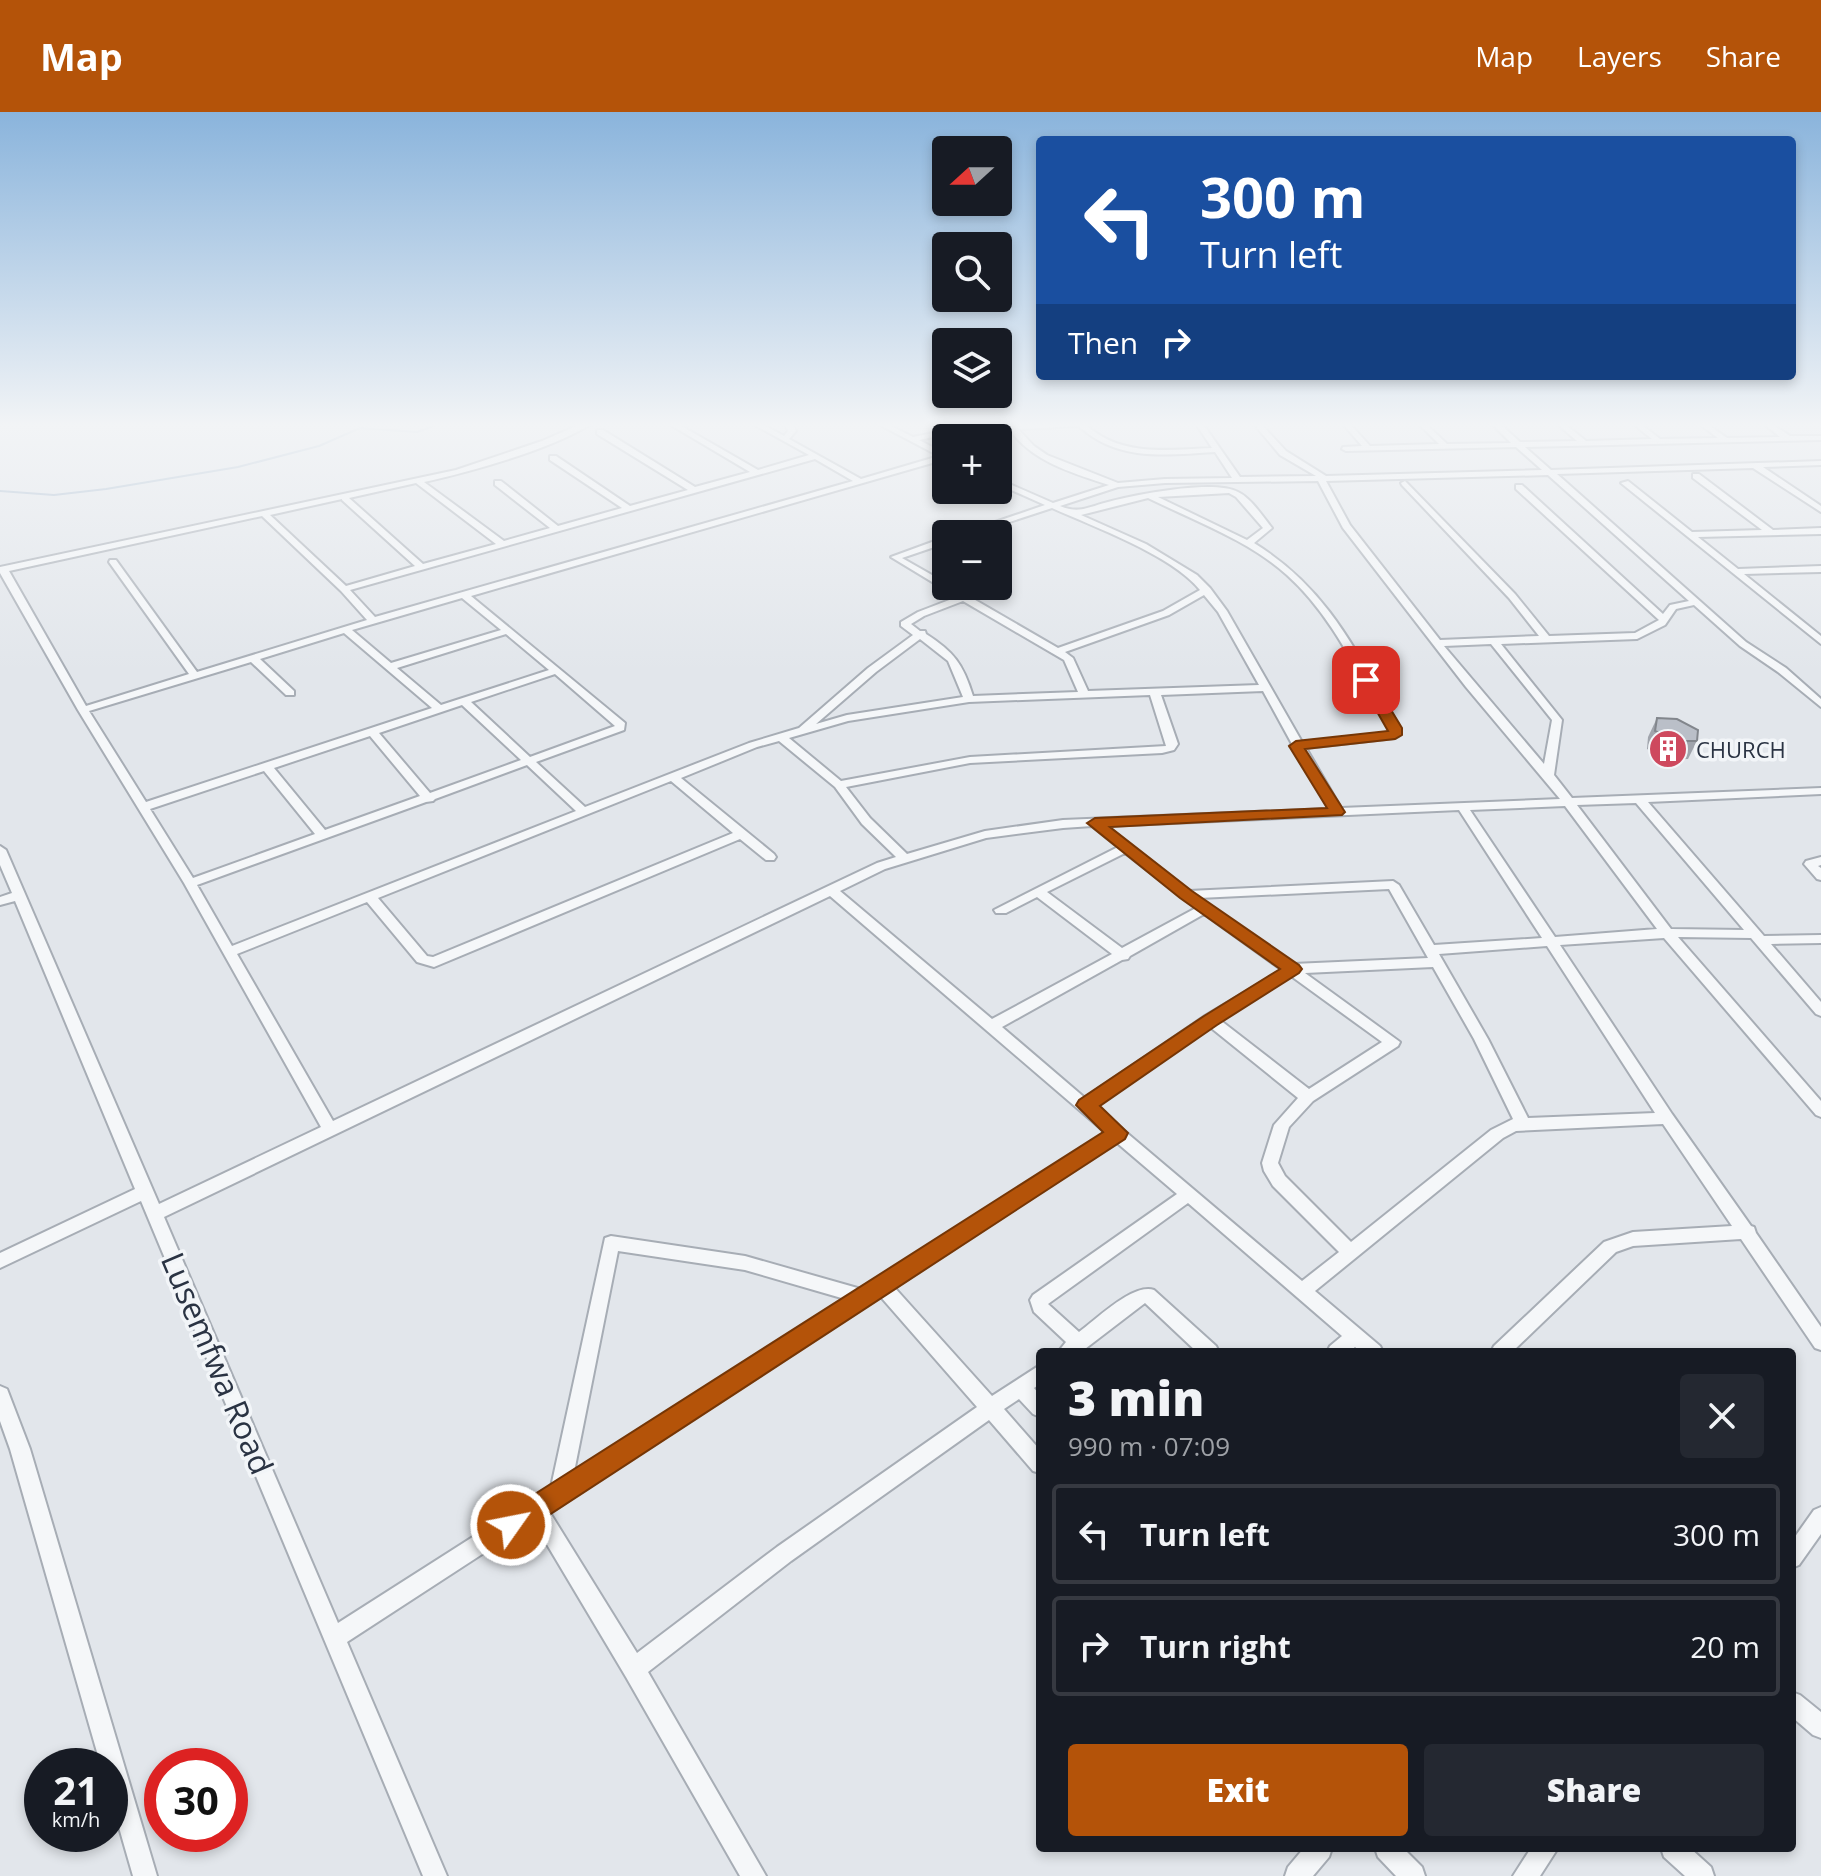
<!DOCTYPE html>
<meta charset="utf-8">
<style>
body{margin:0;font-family:"Open Sans",sans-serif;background:#242831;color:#f1f3f6;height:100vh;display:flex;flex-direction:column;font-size:30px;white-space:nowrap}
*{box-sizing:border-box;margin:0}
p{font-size:26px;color:#9ea1a6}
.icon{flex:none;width:44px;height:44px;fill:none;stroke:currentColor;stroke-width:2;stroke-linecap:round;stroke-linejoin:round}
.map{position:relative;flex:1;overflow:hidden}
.side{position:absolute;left:1036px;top:1236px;width:760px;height:504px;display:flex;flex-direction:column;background:#171b24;border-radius:8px;box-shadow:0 4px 12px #0003}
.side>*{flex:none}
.top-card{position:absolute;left:1036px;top:24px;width:760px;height:244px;border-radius:8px;box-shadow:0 4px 12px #0003;background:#1a4fa0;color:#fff;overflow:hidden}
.needle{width:52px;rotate:249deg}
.tools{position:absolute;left:932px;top:24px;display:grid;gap:16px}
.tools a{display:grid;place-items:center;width:80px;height:80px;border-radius:8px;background:#171b24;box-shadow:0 4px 12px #0003;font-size:40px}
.speed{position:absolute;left:24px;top:1636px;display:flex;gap:16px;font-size:40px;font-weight:700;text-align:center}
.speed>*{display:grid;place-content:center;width:104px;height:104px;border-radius:50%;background:#171b24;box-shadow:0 4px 12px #0003;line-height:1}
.speed small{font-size:20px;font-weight:400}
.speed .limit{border:12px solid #d22;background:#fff;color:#111}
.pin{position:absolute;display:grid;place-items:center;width:68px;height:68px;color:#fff;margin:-34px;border-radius:16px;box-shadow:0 4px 12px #0006}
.me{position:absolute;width:88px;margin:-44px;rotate:57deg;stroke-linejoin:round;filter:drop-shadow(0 0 6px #0008)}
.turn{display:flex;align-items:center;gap:28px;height:168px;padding:0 32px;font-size:36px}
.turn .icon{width:104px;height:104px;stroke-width:2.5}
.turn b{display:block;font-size:56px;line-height:68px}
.then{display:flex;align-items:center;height:76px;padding:0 32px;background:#0003;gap:16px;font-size:30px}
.round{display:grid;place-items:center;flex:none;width:84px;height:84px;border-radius:8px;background:#242831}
.overview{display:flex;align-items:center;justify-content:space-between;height:136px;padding:0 32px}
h1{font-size:48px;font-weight:800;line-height:60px}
.action{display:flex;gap:16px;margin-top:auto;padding:16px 32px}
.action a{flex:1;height:92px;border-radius:8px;background:#b45309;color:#fff;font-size:32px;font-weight:800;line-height:92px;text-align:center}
.action a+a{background:#242831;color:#f1f3f6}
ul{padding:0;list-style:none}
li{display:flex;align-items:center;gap:24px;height:100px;margin:0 16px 12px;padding:0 16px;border:4px solid #363941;border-radius:8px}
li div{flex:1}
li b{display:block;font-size:30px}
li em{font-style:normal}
header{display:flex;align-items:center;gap:48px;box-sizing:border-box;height:112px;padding:0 40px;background:#b45309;color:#fff}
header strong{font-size:38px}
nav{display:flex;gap:44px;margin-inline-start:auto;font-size:28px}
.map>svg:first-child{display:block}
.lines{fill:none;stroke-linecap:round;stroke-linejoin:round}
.stream{stroke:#9eb4ca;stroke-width:2}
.minor-casing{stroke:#a7adb5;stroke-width:4}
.minor{fill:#f5f7f9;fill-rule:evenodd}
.wall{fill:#a0a4ac}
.building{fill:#babfc8;stroke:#82868c;stroke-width:2}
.route{fill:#b45309;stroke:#753606;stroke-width:2}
.labels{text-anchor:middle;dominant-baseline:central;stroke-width:7;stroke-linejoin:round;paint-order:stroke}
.far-poi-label{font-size:22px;fill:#2a3343;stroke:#f2f5f8;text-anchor:start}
.near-street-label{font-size:32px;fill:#2a3343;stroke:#f2f5f8}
</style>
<header>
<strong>Map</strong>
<nav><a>Map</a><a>Layers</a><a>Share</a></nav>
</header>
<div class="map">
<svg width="1821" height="1764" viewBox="0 0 1821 1764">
<rect width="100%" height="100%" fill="#e2e6eb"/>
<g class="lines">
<path class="stream" d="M0,379L54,383L106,377L238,355L319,334L360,316L417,320L439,312"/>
<defs>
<path id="minor" d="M581,312H591C549,338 473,359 424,370L504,429L550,416L495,373V369H501L558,414L622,396L550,348V344H556L630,394L688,378L597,322V318H603L695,375L750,360L669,312H678L758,358L809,343L753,312H762L784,324L788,319L785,312H793L796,319L789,327L861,367L939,344L878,312H887L913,325L958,316L1085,312C1120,345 1167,338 1212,336L1196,312H1203L1240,365L1316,364L1280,343L1254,312H1261L1286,339L1326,364L1542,358L1516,335L1346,339L1342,337L1343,335L1362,334L1343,312H1350L1370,334L1439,332L1419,312H1426L1447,332L1511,331L1492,312H1500L1520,330L1577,329L1557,312H1565L1586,329L1652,327L1633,312H1641L1660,327L1718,326L1699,312H1707L1727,326L1780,325L1764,312H1772L1790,324H1821V328L1525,335L1551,358L1821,349V353L1763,355L1821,394V400L1753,356L1557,362L1746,530L1786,556L1821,587V595L1778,560L1740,534L1694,493L1676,497L1665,513L1637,527L1501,532L1562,608L1554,663L1572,686L1821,676V682L1648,690L1764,824L1821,823V831L1771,832L1821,890V904L1816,902L1751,826L1678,825L1821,989V1005L1816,1003L1664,826L1560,833L1672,1002L1751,1114L1754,1115L1756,1121L1821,1215V1238L1815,1236L1741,1127L1633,1134L1616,1140L1512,1240H1491L1494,1234L1604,1130L1633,1120L1732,1114L1663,1012L1516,1019L1503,1026L1315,1179L1380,1234L1383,1240H1361L1355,1235L1349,1240H1327L1330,1234L1342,1224L1188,1091L1048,1192L1079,1220C1097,1207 1133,1171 1154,1178L1216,1234L1219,1240H1197L1145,1191L1081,1240H1058L1066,1230L1034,1200L1030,1188L1033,1183L1177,1082L1116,1030L894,1175L992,1284L1040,1253V1272L1034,1276L1040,1283V1305L1033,1302L1019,1287L1004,1297L1040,1338V1361L1033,1359L989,1308L791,1449L648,1560L766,1764H740L626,1565L533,1409L347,1530L447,1764H423L141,1089L0,1156V1141L135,1077L15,789L0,793V785L12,781L0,753V734L6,738L159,1092L321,1015L184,771L78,598L0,461V455L456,358L542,329ZM1079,314C1117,350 1167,343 1215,340L1232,366L1165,367L1118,371L1047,343L1034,334L1018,317ZM1010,318C1033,350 1073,361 1109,373L1053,391L998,367V372L1045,393L960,422H973L1052,396C1094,415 1172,443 1200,478L1163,499L1058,536L951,474H946V471L902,446L946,431V425L943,426L891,445L957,485L918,500L901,510V514L913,523L868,556L799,616L749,631L585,695L536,650L624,618L625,611L471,484L946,347V342L919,328L958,320ZM815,347L853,369L375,505L350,478ZM1548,363L1689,489L1670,493L1663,502L1522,373H1516V377L1659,508L1635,521L1549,524L1515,482L1405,369L1401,371L1402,373L1509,486L1539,524L1440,528L1350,413L1326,369ZM1318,369L1343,416L1466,575L1560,687L1341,696L1306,636L1395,626L1400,623V616C1357,542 1330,478 1254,431L1272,416C1263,405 1251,386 1238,380C1214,367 1134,383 1108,390C1088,395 1079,402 1060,394L1118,375L1165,371ZM416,371L496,432L423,452L349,386ZM1229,381L1236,385L1263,416L1247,428L1158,385ZM1148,386C1195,409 1248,428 1287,463C1333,504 1359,564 1390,616V621L1302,630L1227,499L1210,476L1197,463L1146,432L1081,403ZM342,387V388L415,454L346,474L270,403ZM262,404L341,479L367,508L197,560L116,448H110L109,450L189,562L86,594L9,459ZM1204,483L1218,500L1259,573L1088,579L1073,546L1065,540L1169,503ZM462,486L501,518L391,551L352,518ZM963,489L1064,548L1078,580L973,584C963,552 954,540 926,522L925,519H920L911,512L924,504ZM344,521L432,596L146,690L89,599L251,550L286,583H294V579L260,547ZM506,522L549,558L441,593L397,556ZM920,527L948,549L963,585L847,603L816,612L876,560ZM1491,532L1552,608L1544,652L1444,534ZM555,562L615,614L530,645L471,590ZM1263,579L1292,632L1290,634L1296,637L1329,697L1063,708L985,719L907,742L870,706L846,675L970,651L1162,641L1174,638L1178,632L1161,583ZM1150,583L1166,634L970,645L841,669L789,626L848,609L969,590ZM462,593L521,648L430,681L379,621ZM370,624L420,684L325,718L274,656ZM779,629L835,675L862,712L896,745L877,751L333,1009L237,842L367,790L417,850L434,855L740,727L766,748H774L776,745L774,742L681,666L757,635ZM527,653L576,699L232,834L197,773L426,690L433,689L435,687ZM264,659L315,722L193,766L150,697ZM671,669L733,721L433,845L427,844L378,786ZM1636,691L1744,818L1671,817L1577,693ZM1565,694L1657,817L1555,825L1470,698ZM1459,698L1542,826L1434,833L1399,773L1393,769L1189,779L1106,714ZM1092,714L1118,735L994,798L996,801H1006L1037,785L1112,842L992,907L840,779L885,757L986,726L1063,716ZM1125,741L1196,796L1122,836L1047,780ZM1389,777L1428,846L1293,852L1199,786ZM830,784L1106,1021L861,1177L745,1144L611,1124L605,1126L551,1375L338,1511L164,1105ZM1204,802L1282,858L1205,904L1085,986L1002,915L1122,848L1128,847L1130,844ZM1547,834L1655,1001L1528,1006L1488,927L1439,842ZM1433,855L1474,927L1513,1007L1491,1018L1351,1130L1285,1064L1278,1051L1289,1015L1313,989L1398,934L1400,930L1305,861ZM1291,864L1382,930L1309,977L1220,908ZM1210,915L1298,986L1274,1013L1262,1051L1264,1059L1273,1074L1339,1140L1302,1169L1095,994ZM618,1139L745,1158L845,1187L574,1360ZM880,1184L977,1295L777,1435L637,1541L549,1399Z
M1693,362H1699L1773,418L1821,416V422L1698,425L1738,457L1821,454V460L1744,462L1821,524V532L1621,371L1628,369L1692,420L1762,418L1693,366Z
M1821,745V753L1818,754L1821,756V768L1817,767L1804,752L1806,749Z
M0,1274L7,1277L30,1337L157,1764H133L110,1684V1654H101L10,1337L0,1309Z
M1821,1395V1422L1799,1453L1792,1456V1429L1814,1398Z
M1792,1580L1800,1583L1821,1600V1626L1813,1623L1792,1605Z
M1304,1736H1332L1329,1745L1313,1764H1285L1288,1755Z
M1375,1736H1403L1422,1755L1425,1764H1396L1378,1745Z
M1531,1736H1558L1540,1764H1513Z
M1661,1736H1690L1711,1755L1714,1764H1685L1664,1745Z"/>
</defs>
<use href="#minor" class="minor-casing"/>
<use href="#minor" class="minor"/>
</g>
<path class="wall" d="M1657,606L1697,629L1688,647L1669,648L1647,637L1648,625Z"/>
<path class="building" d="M1657,606L1677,607L1698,618L1697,629H1678L1655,619Z"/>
<linearGradient id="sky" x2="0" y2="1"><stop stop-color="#8ab4dc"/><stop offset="0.56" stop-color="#f2f4f6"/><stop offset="1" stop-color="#f2f4f6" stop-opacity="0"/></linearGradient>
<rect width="1821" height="559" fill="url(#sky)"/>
<path class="route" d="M1361,565H1371L1402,616V623L1395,627L1305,637L1345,700L1342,703L1110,715L1192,779L1299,853L1302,857L1299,861L1217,913L1100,994L1128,1021L1125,1027L520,1422L511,1426L502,1422L498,1413L502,1403L1103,1020L1076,993L1079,988L1204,904L1280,857L1180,786L1087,711L1095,706L1327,696L1289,634L1296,629L1388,619L1359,568Z"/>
<defs>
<symbol id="building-disc" viewBox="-11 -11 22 22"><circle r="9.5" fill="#ce495e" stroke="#f2f5f8"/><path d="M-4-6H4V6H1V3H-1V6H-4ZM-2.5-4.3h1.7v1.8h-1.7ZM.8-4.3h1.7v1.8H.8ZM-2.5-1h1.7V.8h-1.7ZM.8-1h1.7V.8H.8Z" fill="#fff"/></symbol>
</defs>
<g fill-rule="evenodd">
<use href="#building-disc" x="1646" y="615" width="44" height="44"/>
</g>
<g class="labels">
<g class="far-poi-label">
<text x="1696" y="637">CHURCH</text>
</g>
<g class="near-street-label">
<text transform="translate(218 1251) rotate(67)">Lusemfwa Road</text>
</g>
</g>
</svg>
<div class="tools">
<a><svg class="needle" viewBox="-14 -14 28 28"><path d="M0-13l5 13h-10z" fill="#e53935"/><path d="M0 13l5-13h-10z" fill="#9ea1a6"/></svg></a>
<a><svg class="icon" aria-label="search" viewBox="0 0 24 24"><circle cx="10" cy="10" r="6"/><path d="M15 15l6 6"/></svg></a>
<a><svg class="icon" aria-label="layers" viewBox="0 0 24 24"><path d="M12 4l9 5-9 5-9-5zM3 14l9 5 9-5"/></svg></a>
<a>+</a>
<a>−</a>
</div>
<div class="speed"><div>21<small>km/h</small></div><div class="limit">30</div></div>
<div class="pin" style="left:1366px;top:568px;background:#d93025"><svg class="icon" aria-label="arrive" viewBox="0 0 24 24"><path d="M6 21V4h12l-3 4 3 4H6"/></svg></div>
<svg class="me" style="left:511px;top:1413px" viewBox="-20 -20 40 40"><circle r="17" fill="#b45309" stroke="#fff" stroke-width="3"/><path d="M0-11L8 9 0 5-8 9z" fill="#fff"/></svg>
<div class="top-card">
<div class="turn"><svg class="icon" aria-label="left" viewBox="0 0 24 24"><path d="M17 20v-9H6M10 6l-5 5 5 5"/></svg><div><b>300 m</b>Turn left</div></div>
<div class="then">Then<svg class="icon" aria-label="right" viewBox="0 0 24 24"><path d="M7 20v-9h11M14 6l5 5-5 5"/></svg></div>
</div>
<section class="side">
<div class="overview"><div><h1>3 min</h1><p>990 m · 07:09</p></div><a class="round"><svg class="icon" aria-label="close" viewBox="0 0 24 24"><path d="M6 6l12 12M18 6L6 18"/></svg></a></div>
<ul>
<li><svg class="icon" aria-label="left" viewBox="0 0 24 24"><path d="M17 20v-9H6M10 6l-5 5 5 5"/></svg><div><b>Turn left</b></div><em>300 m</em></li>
<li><svg class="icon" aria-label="right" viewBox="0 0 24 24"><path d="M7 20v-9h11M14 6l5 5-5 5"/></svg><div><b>Turn right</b></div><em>20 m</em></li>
</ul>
<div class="action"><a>Exit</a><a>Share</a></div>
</section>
</div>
